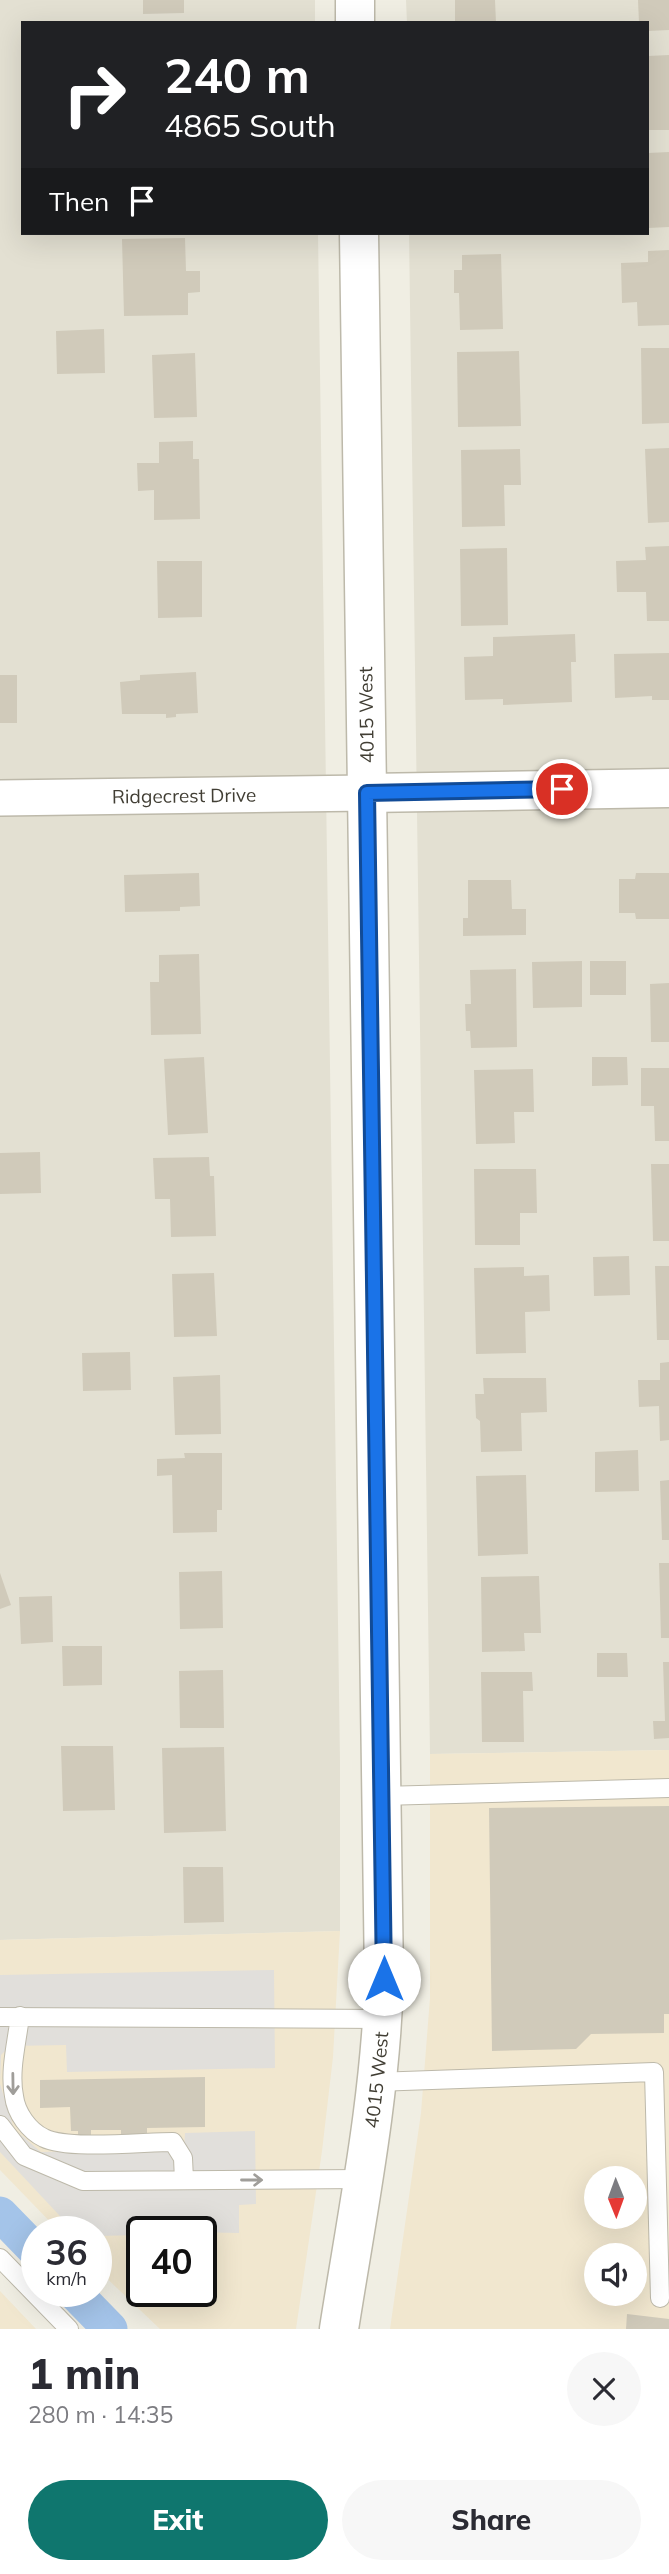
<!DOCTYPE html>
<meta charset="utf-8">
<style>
body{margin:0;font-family:Mulish,sans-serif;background:#f7f7f7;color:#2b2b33;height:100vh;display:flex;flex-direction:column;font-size:26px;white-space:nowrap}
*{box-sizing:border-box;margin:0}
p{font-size:23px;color:#7c7c81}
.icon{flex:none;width:38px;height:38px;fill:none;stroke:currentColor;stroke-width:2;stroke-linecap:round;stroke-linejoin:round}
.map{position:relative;height:2329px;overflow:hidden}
.details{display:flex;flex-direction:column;background:#fff;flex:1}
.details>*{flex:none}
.hud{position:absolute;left:21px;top:21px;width:628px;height:214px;border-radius:0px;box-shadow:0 7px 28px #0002;background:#202124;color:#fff;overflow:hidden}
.needle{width:46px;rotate:179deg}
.tools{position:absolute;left:584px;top:2166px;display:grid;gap:14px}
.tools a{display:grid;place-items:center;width:63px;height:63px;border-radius:50%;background:#fff;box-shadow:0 7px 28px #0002;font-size:35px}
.speed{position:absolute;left:21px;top:2216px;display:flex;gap:14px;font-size:35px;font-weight:700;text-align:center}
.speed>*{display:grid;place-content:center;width:91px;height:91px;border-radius:50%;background:#fff;box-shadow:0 7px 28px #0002;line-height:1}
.speed small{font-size:18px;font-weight:400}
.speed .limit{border:4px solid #111;border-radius:10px;background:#fff;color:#111}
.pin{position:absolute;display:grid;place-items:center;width:60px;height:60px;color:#fff;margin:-30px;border:4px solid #fff;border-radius:50%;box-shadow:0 2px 7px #0007}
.me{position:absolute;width:77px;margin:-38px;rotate:0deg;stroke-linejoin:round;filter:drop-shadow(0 0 5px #0008)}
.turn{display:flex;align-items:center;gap:24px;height:147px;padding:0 28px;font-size:32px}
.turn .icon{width:91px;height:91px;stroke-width:2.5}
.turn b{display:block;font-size:49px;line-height:60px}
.then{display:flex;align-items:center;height:66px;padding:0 28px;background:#0003;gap:14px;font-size:26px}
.round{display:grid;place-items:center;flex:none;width:74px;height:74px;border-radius:37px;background:#f7f7f7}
.overview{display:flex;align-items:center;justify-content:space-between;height:119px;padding:0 28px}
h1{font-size:42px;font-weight:800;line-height:52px}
.button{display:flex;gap:14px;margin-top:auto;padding:14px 28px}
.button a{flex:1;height:80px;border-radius:42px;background:#0f766e;color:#fff;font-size:28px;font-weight:800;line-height:80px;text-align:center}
.button a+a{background:#f7f7f7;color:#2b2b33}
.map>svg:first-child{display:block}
.residential{fill:#e3e0d2}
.commercial{fill:#f1e7cf;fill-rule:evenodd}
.parking{fill:#e1dfdb}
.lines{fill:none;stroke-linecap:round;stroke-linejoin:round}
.canal{stroke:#a4c4e9;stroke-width:35}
.building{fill:#d0caba}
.service-casing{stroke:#bdb9aa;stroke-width:20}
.minor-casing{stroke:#bdb9aa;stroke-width:38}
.tertiary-casing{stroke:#bdb9aa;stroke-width:41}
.service{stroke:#fff;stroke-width:18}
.minor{stroke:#fff;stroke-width:35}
.tertiary{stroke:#fff;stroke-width:38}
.oneway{stroke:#a09e9a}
.route-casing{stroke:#114b97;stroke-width:18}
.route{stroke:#1a73e8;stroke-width:12}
.labels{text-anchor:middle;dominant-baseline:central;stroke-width:5;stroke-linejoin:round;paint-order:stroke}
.street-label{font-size:19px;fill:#413e34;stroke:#fff}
</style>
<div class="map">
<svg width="669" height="2329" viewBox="0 0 669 2329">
<rect width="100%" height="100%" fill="#f0eee3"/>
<path class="residential" d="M0,0H315V23H23V233H318L340,1761V1931L0,1940Z
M406,0H669V1750L430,1754L409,233H648V23H407Z"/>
<path class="commercial" d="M669,1750V2329H390L421,2113L430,1998V1754ZM597,2179H635V2217H597ZM597,2256H635V2294H597Z
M340,1931L333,2057L322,2151L296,2329H160L96,2268V2231H59L0,2170V1940ZM142,2231H201V2291H142Z
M0,2291L36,2329H0Z"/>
<path class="parking" d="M274,1970L275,2068L67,2072L66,2045L10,2046L1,2055L0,2084L14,2129L41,2152L184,2149L185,2133L255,2131L256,2204L239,2205V2233L142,2231V2235L96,2236V2231H74L0,2152V1975Z"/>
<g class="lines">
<path class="canal" d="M0,2214L37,2252
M73,2291L110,2329"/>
</g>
<path class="building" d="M143,0H184V13L143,14Z
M455,0H495L496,23H455Z
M638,0H669V30L648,31V23H639Z
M669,55V130H648V56Z
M669,152V227L648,228V153Z
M185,238L186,271H200V292L188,293V315L124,316L122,239Z
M669,250V325L638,326L637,302L622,303L621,263L648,262V251Z
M501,254L503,329L460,330L459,293H454V270H462V255Z
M104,329L105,373L57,374L56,331Z
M641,348H669V423L642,424Z
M519,351L521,426L458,427L457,352Z
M195,353L197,417L154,418L152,355Z
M193,441V459H199L200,519L154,520V490L138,491L137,463H159V442Z
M669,448V522L648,523L645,449Z
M520,449L521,485H504L505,526L462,527L461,450Z
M669,546V621H647L646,592H617L616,561L646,560L645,547Z
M507,548L508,625L461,626L460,549Z
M157,561H202V617L158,618Z
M575,634L576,662H571L572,702L503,705V699L465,700L464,657L493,656V637Z
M669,653V700H652V696L615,698L614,654Z
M196,672L198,713L176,714V717L166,718V714H122L120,682L140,680V675Z
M0,675H17V723H0Z
M199,873L200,906L180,907V911L125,912L124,875Z
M636,873H669V919H636L635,913H619V879H635Z
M468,880H511L512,909H526V935L463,936V918H468Z
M199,954L201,1034L151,1035L150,982H159V955Z
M582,961V1007L533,1008L532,962Z
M590,961H626V995H590Z
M516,969L517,1047L471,1048L470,1031H466L465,1004H471L470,970Z
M669,983V1042H651L650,984Z
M204,1057L208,1133L168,1135L164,1059Z
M592,1057H627L628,1085L592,1086Z
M641,1068H669V1141H655L654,1106H641Z
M533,1069L534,1112H514L515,1143L476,1144L474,1070Z
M40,1152L41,1193L0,1194V1153Z
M209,1157L210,1176H214L216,1236L171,1237L170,1199H155L153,1158Z
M651,1164H669V1241H653Z
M474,1169H536L537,1213H520V1245H475Z
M629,1256L630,1295L594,1296L593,1257Z
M655,1266H669V1340H657Z
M524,1267V1276L549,1275L550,1311L525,1312L526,1353L476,1354L474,1268Z
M214,1273L217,1336L174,1337L172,1274Z
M130,1352L131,1390L83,1391L82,1353Z
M669,1362V1440L660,1441L659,1406L639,1407L638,1380H660V1363Z
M220,1375L221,1434L175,1435L173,1377Z
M483,1378H546L547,1412L521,1413L522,1451L481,1452L480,1421L476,1418L475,1394H484Z
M638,1450L639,1491L595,1492V1452Z
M184,1453H222V1510H217V1532L173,1533L172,1475L157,1476V1459L185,1458Z
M526,1475L528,1554L478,1556L476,1476Z
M669,1480V1540H662L660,1481Z
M659,1563H669V1638H661Z
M222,1571L223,1628L180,1629L179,1572Z
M0,1573L11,1605L0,1609Z
M539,1576L541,1633H524L525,1651L482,1652L481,1577Z
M52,1596L53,1642L21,1644L19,1597Z
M62,1646H102V1685L63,1686Z
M597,1653H627L628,1677H597Z
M663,1662H669V1738L654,1739L653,1721H665Z
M223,1670L224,1728H180L179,1671Z
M481,1672H532L533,1691H523L524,1742H482Z
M61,1746H113L115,1810L63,1811Z
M224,1747L226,1831L164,1833L162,1748Z
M669,1806V2014H664V2033L591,2034L576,2049L492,2051L489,1808Z
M183,1867H223L224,1922L184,1923Z
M205,2077V2127L147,2128V2134L121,2135V2130H91V2135L78,2136V2131H71L70,2107L40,2108V2080Z
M627,2314L669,2319V2329H626Z"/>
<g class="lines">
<defs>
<path id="service" d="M382,1796L669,1788
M20,2016C17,2042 9,2071 14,2096C16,2113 29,2131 44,2138C68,2150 143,2142 173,2142L183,2158L184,2180
M0,2017L383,2019
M375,2082L654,2072L660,2298
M0,2125L24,2156L83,2181L363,2179
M0,2258L69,2329"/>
<g id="minor">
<path id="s1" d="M0,798L367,793"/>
</g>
<g id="tertiary">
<path d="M355,0V23"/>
<path d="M367,793L669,788"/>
<path id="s2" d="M339,2329C357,2214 381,2096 384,1979L359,233"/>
</g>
</defs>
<use href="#service" class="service-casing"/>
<use href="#minor" class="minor-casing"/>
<use href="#tertiary" class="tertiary-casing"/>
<use href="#service" class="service"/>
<use href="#minor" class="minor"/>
<use href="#tertiary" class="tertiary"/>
</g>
<defs><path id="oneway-shaft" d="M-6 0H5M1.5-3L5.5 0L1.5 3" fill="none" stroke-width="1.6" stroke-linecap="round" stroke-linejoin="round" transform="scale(1.75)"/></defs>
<g class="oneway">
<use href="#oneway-shaft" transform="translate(13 2084) rotate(89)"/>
<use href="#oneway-shaft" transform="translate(252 2180)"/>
</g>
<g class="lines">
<defs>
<path id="route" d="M384,1979L367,793L562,789"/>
</defs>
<use href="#route" class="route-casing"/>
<use href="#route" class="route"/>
</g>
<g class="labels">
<g class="street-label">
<text transform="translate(366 715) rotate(-91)">4015 West</text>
<text stroke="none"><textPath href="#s1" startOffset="184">Ridgecrest Drive</textPath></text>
<text stroke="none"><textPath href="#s2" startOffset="252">4015 West</textPath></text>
</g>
</g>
</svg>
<div class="tools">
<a><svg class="needle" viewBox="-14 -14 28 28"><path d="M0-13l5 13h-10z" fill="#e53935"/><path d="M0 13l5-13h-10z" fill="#7c7c81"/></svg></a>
<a><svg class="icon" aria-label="sound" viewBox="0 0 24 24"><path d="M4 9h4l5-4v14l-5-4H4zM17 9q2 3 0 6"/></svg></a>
</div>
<div class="speed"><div>36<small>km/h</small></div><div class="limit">40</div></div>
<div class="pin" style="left:562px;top:789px;background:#d93025"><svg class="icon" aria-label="arrive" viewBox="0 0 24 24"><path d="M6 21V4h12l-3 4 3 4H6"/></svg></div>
<svg class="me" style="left:384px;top:1979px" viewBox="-20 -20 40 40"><circle r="19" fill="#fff"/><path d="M0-13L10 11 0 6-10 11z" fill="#1a73e8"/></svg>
<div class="hud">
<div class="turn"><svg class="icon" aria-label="right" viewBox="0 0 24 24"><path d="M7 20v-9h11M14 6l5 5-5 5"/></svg><div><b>240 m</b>4865 South</div></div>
<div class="then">Then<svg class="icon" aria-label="arrive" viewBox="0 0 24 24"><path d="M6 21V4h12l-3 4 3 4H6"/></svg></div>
</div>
</div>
<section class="details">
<div class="overview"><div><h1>1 min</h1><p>280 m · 14:35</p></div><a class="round"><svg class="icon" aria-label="close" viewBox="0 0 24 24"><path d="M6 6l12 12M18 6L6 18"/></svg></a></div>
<div class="button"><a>Exit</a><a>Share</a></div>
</section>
